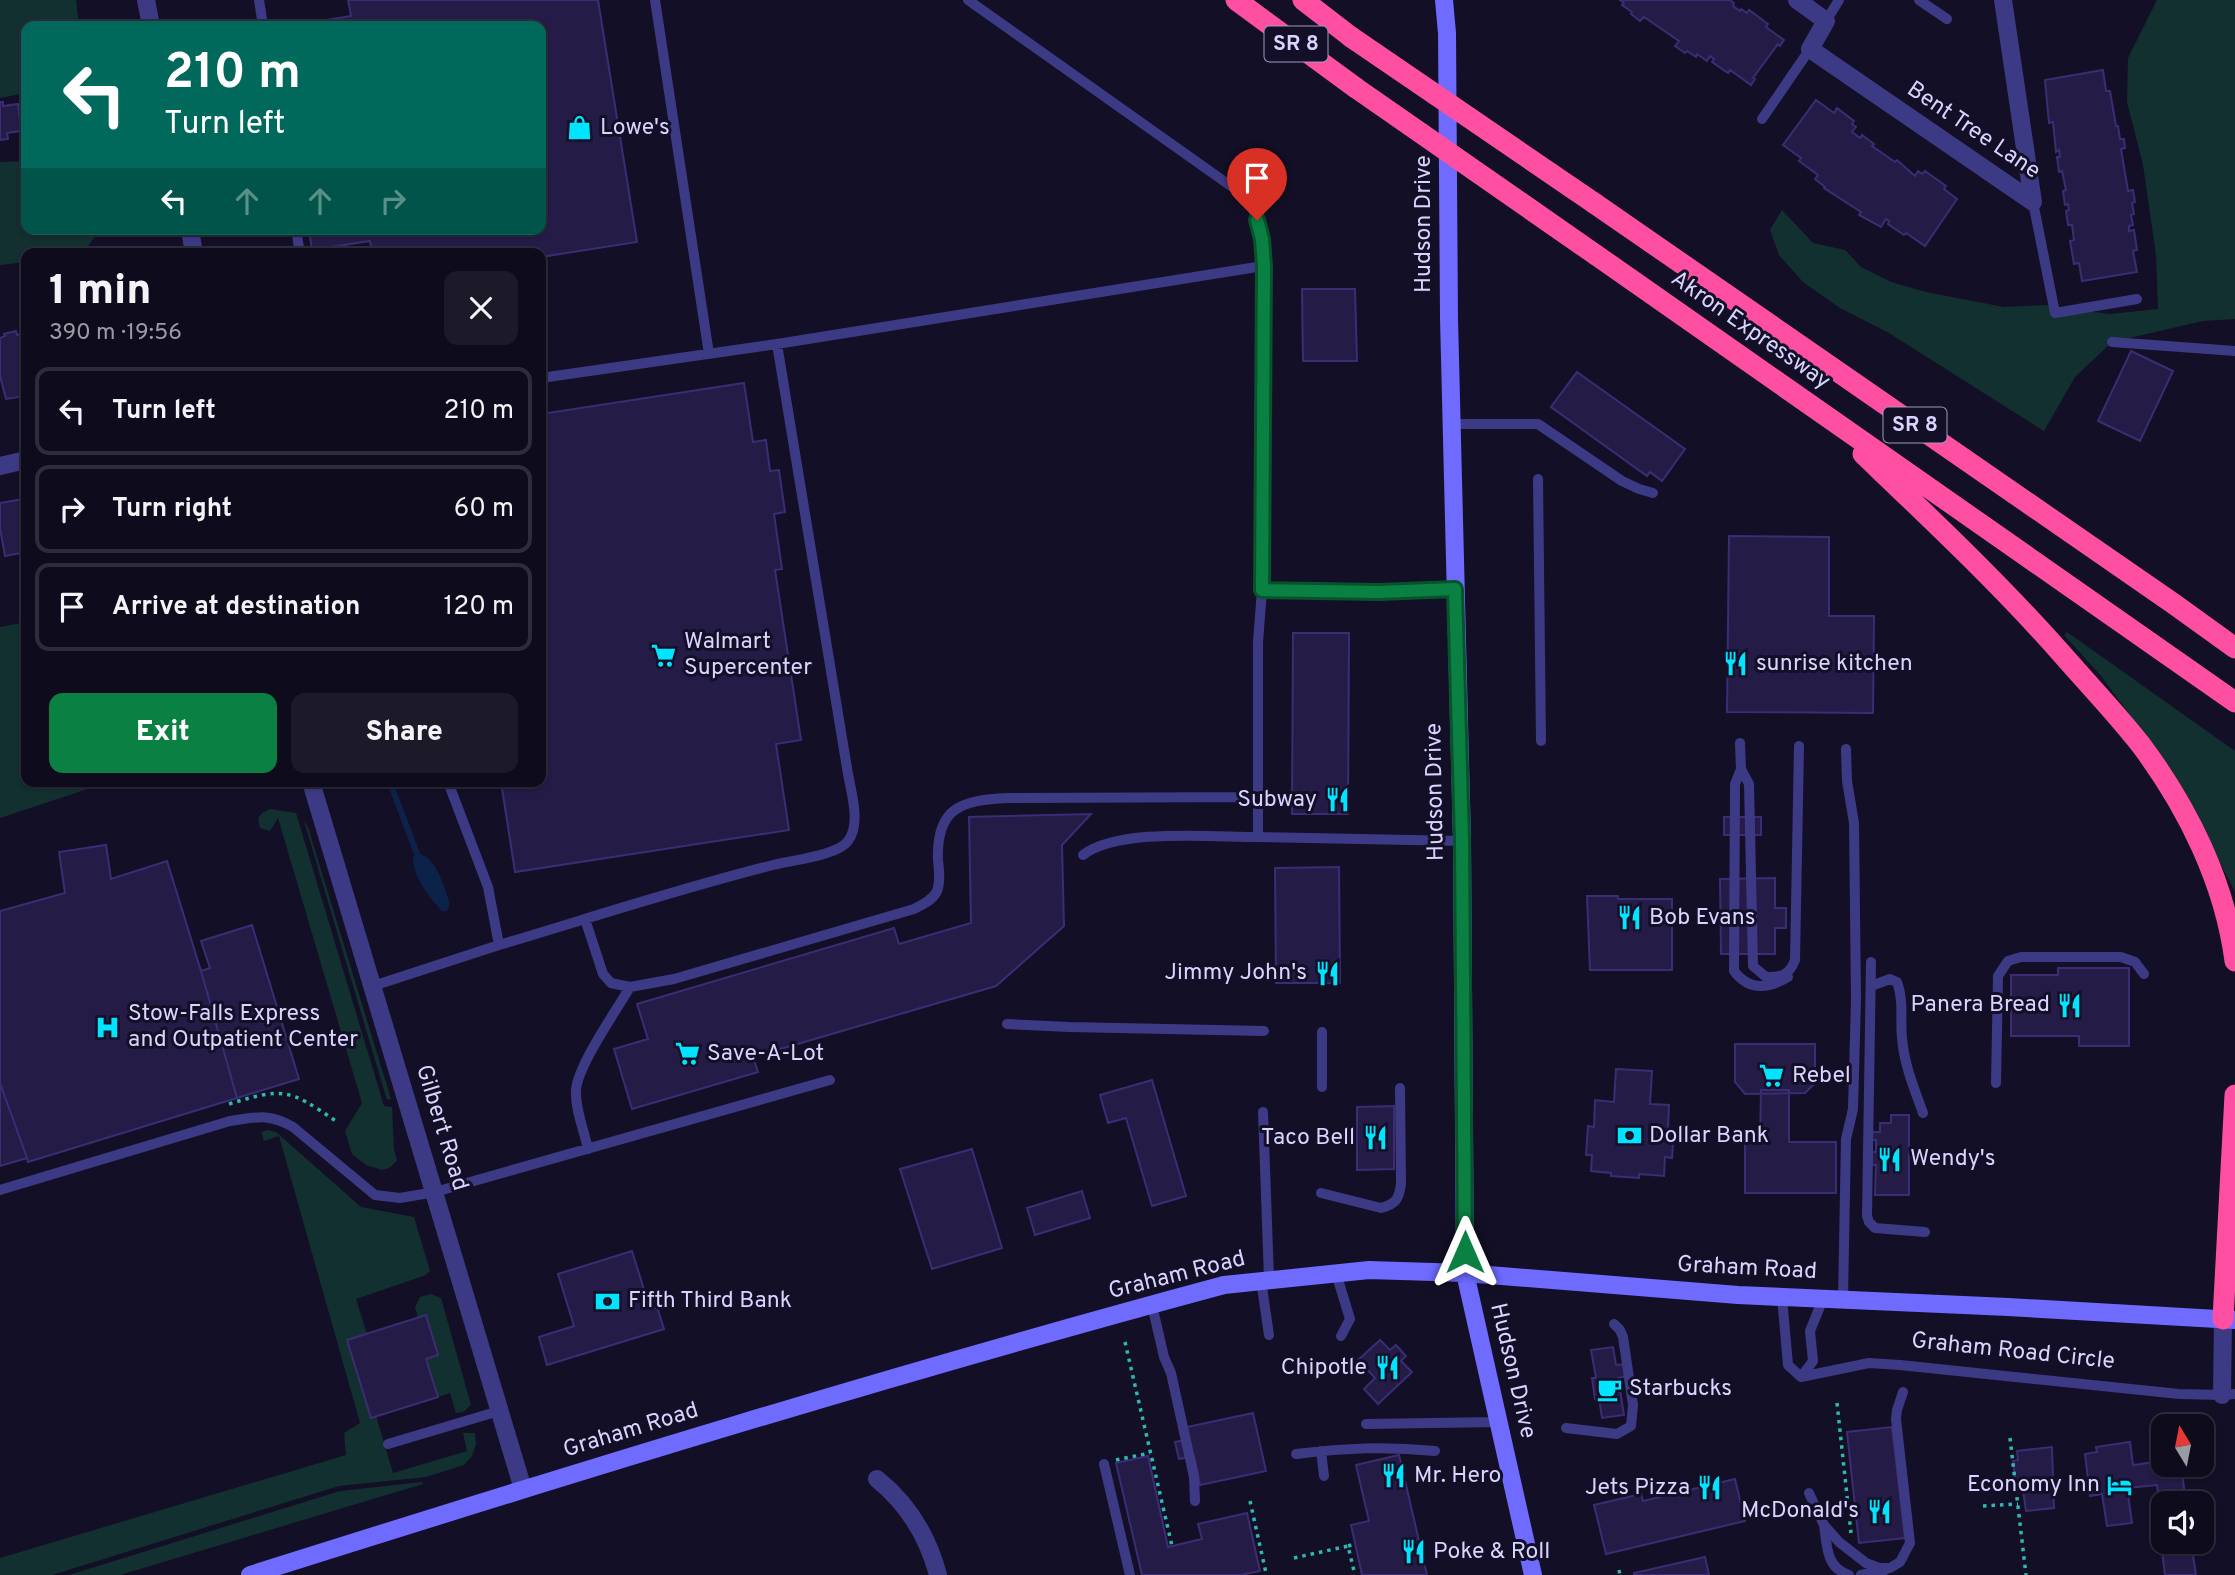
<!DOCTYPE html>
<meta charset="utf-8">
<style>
body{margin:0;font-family:Overpass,sans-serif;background:#1c1929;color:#f1f3f6;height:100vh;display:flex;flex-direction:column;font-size:26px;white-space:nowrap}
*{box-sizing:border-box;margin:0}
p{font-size:23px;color:#9b9ba3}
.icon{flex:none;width:38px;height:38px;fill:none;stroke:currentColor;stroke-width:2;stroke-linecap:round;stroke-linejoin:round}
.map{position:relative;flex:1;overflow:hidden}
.details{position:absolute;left:21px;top:248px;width:525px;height:539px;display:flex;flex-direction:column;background:#0e0b1c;border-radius:14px;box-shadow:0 2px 5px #0004,0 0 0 2px #2e2b3b}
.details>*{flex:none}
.top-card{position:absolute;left:21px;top:21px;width:525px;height:214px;border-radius:14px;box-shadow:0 2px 5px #0004,0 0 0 2px #2e2b3b;background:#00695c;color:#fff;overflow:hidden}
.needle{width:46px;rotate:350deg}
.controls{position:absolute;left:2151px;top:1414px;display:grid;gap:14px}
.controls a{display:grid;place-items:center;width:63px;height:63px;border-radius:14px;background:#0e0b1c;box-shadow:0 2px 5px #0004,0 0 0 2px #2e2b3b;font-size:35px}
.pin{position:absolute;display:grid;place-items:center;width:60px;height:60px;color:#fff;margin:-72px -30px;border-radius:50% 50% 50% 0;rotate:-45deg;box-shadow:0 0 7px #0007}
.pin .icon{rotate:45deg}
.me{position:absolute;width:77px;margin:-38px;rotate:0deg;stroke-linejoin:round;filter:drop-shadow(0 0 5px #0008)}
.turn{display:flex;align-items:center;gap:24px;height:147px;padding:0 28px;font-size:32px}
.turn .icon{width:91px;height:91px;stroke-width:2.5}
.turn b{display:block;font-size:49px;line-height:60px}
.lanes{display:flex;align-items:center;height:66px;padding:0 28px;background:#0003;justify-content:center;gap:35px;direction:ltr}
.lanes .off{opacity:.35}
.round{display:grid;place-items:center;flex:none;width:74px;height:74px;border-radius:14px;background:#1c1929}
.overview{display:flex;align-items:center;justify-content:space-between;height:119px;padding:0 28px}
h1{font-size:42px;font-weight:800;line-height:52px}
.primary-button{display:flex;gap:14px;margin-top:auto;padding:14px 28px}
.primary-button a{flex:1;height:80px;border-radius:14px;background:#0b8043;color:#fff;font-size:28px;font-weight:800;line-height:80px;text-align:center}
.primary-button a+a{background:#1c1929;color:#f1f3f6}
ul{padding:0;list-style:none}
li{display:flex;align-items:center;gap:21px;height:88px;margin:0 14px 10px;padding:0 14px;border:4px solid #2e2b3b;border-radius:14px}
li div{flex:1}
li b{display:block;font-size:26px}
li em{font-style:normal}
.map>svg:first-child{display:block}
.green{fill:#12302f}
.water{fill:#0c2248}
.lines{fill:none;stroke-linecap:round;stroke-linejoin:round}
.stream{stroke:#0c2248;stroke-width:6}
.building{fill:#241b47;stroke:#3b2d73;stroke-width:2}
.path{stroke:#2fb8b0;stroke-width:3.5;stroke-dasharray:3.5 5;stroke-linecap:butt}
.lane{stroke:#3d3a85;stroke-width:10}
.street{stroke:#3d3a85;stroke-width:18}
.secondary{stroke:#6f6bff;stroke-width:18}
.highway{stroke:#ff4fa3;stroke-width:21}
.highway-bridge{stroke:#ff4fa3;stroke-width:21}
.route-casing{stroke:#07532c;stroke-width:18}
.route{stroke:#0b8043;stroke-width:12}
.labels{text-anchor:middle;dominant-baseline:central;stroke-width:6;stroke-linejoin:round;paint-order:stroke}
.shield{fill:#130f26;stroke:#9e99be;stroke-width:2}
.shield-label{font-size:21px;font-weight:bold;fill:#d9d4ff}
.poi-label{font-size:23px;fill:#d9d4ff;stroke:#130f26;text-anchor:start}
.street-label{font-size:23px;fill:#d9d4ff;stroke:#130f26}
</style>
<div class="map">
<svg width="2235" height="1575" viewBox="0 0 2235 1575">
<rect width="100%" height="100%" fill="#130f26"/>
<path class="green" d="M0,0H76L79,26H26V93L0,98Z
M2157,0H2235V319L2203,321L2112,342L2075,377L2044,431L1889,333L1840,308L1803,282L1779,255L1770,230L1782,210L1813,243L1845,250L1861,267L1891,282L1926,292L2004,307L2046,305L2109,314L2158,309L2156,255L2143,165L2127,102L2128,58Z
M26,161V229H96L94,238L82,254H26V262L0,265V162Z
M26,622V782H109L0,818V627Z
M2067,632L2235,751V892L2178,781L2101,676L2064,635Z
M270,809L296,813L384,1106L392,1107L394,1149L397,1161L389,1168L382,1170L366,1165L352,1154L345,1131L362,1103L278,818L270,831L260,828L258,818L262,813Z
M304,821L308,827L391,1099L387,1100Z
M268,1130L276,1132L361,1207L414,1217L430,1271L426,1275L356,1299L367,1334L347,1340L370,1417L376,1416L393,1473L467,1451L463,1433H475L476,1444L472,1456L464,1465L426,1477L339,1486L52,1575H0V1558L346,1455L344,1433L360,1423L279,1136L264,1141L261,1132Z
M431,1294L441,1298L471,1405L463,1412L456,1413L450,1393L438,1397L426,1359L438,1355L426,1316L418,1318L415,1307L420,1297Z
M422,1482L423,1484L120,1575H69L340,1491Z"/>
<path class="water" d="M417,854C436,854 445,889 450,904L447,911H442C428,896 413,877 413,857Z"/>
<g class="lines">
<path class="stream" d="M390,782L417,854"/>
</g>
<path class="building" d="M348,0H598L637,242L541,257V254H372L370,241L312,250L309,229H541V26H309L308,23L351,16Z
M1620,0H1730L1734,3L1733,6L1740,11L1741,9L1747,13L1749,10L1768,24L1766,27L1784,40L1780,46L1778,44L1753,78L1755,79L1751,85L1730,70L1728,73L1712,62L1714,59L1710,56L1707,61L1697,54L1696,57L1687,51L1685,53L1675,46L1679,41L1644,17L1640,21L1631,14L1632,12L1622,5L1624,3Z
M2103,70L2106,91H2110L2116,126H2118L2120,139H2124L2125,148L2121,149L2128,191L2133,190L2135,202L2132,203L2134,214L2131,215L2133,225L2129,226V231L2134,230L2137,250L2133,251L2137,272L2082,281L2079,263L2074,264L2070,241L2074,240L2072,225H2068L2066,211L2069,210L2068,204L2065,205L2063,191L2066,190L2062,171L2059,172L2057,157H2060L2059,150L2056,152L2053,122L2049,123L2045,80Z
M1816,100L1834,113L1837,108L1854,121L1852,124L1856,127L1852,132L1860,138L1862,135L1874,144L1872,146L1895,162L1897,160L1915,176L1918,171L1922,174L1925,171L1946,186L1944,189L1957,199L1925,246L1906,233L1904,235L1888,224L1889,221L1886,219L1881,227L1859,215L1861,212L1824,188L1825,187L1815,179L1818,175L1799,161L1801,158L1783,145Z
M0,102H3V106L18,104L21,131L7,133L8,139L0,140Z
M1302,289H1355L1357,361H1303Z
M16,331L17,335L26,332V396L6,399L0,376V338L5,336L4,334Z
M2131,351L2173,371L2140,441L2098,421Z
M1577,372L1685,449L1662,481L1650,472L1647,476L1551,407Z
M744,383L753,442L766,440L770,471L779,470L785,512L774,514L782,569L775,570L801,740L776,744L789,830L515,872L501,782H541V414Z
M24,499V503H26V552L5,556L0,528V503Z
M1729,536L1829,537V616H1874L1873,713L1727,712Z
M1293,633H1349L1348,814H1292Z
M1091,814L1062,845L1064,926L996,986L753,1057L758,1072L632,1109L614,1049L648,1039L637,1004L894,928L899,944L971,923L969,817Z
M1724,817H1761V835H1724Z
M106,845L111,879L167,861L201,971L210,968L201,941L252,925L299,1079L28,1162L27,1158L0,1166V911L65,893L59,852Z
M1339,867L1340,983H1276L1275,868Z
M1775,878V908H1786V928H1775V954H1721L1720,879Z
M1587,896H1618V899H1672V970H1590Z
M252,925L299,1079L237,1098L201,971L210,968L201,941Z
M2058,968H2129V1046H2079V1036H2011V975H2058Z
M1735,1044H1815V1083L1805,1093L1745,1094L1735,1082Z
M1616,1069L1652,1071L1650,1104L1669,1105L1668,1128L1674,1129L1672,1158L1665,1157L1664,1176L1639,1174V1178L1611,1176V1173L1591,1171L1592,1155H1586L1588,1126L1594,1127L1595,1100L1614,1102Z
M1152,1080L1186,1196L1152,1206L1126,1118L1108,1123L1100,1095Z
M0,1083L27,1158L0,1166Z
M1761,1090H1789V1142H1836V1193H1745V1142H1760Z
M1394,1106V1169L1357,1170V1107Z
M1891,1115H1909V1195H1875L1876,1165H1872V1152H1876V1140H1870V1132H1880V1123H1891Z
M972,1149L1002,1248L932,1269L900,1169Z
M1082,1191L1090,1218L1035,1235L1027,1208Z
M632,1251L650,1309L657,1307L664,1329L547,1365L539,1337L574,1326L558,1274Z
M426,1315L438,1355L426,1359L438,1397L371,1418L347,1340Z
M1380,1340L1390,1350L1396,1345L1406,1356L1401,1361L1412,1372L1378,1404L1364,1389L1375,1378L1358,1360Z
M1613,1347L1616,1365L1625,1364L1627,1376L1618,1378L1624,1415L1602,1418L1599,1398L1595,1399L1592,1378H1596L1591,1350Z
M1253,1413L1266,1471L1200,1485L1194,1456L1179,1459L1175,1442L1189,1439L1187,1427Z
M1892,1427L1905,1538L1859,1543L1847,1432Z
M2130,1442L2133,1465L2155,1462L2153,1445L2163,1443V1465H2181L2186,1503H2163V1528L2157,1485L2127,1488L2132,1523L2107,1526L2102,1494L2090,1496L2085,1454L2097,1452L2096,1447Z
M2052,1447L2054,1508L2026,1511L2023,1490H2021L2020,1486H2016L2013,1461L2018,1460L2017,1451Z
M1399,1455L1427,1575H1362L1351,1525L1369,1521L1356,1465Z
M1148,1456L1168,1547L1202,1539L1198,1524L1247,1513L1260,1571L1241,1575H1142L1116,1463Z
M1735,1479L1745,1521L1606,1554L1594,1505L1641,1494L1643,1501Z
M2160,1535H2163V1542H2191L2196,1575H2165Z
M1705,1557L1709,1575H1634V1573Z"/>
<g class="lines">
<path class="path" d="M229,1104C285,1087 288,1089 336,1121
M1125,1342L1172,1546
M1837,1403L1851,1533
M2010,1438L2026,1575
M1116,1460L1150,1453
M1250,1501L1266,1573
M1983,1506L2018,1504
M1348,1546L1355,1544
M1294,1558L1348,1546L1355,1575
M1619,1570L1620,1575"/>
<path class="lane" d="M259,0L263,26
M655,0L709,354
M968,0L1235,189L1251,205L1260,227L1263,266V453L1262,590L1258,642V837L1462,841
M1919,0L1947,19
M1826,21L1839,0
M1762,119L1810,49
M2033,202L2055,313L2137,299
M296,229L300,254
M2112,342L2235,351
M541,378L777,344L1263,266
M1452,424H1538L1622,481L1639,489L1653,493
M1538,479L1541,741
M1262,590L1371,592L1455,589
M1740,743L1741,769L1749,784L1753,966L1766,977C1781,977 1789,976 1795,960L1799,746
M1741,769L1735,784L1734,971C1749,991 1768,989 1788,977
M1083,855C1118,828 1212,837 1258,837
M585,919L603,974L611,983L630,987L674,979L914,909C922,905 931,901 936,893C941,884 939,870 938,860C936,807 962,800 1008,798L1258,797
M499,945C590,918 681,888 773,865C791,860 837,856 848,841C862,823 850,789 847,768L777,344
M1871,962L1867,1216L1869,1222L1875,1228L1925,1232
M373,986L499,945L488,887L448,782
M1871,986L1890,979L1897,982C1904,1000 1900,1019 1902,1038C1904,1064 1914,1088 1923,1113
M1007,1024L1069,1027L1264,1031
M1996,1083L1998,976L2008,961L2021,957H2121L2135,962L2144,974
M1322,1087V1032
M1263,1112L1269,1279
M588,1149C584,1130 575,1109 576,1090C578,1065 616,1011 630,987
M0,1190L230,1121C257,1117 269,1113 293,1127L375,1195L400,1198L435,1192L830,1080
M1321,1193L1381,1208C1396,1204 1399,1199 1401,1184L1400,1088
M1336,1273L1350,1319L1341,1336
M1261,1280L1269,1335
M1782,1297L1788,1365L1801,1377
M1843,1299L1846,1139L1853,1109L1856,999L1854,823L1847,781L1846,749
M1152,1305L1164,1357L1171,1373L1194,1477L1195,1501
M1801,1377L1869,1363L1900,1365L2179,1394L2222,1395L2235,1394
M1801,1377L1813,1361L1810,1331L1823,1299
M1366,1424L1498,1422
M1566,1428L1617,1434L1631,1426L1633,1405L1623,1337L1620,1330L1614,1324
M388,1444L499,1411
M1321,1451L1324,1476
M1296,1454C1346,1448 1385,1446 1435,1451
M1104,1464L1130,1575
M1809,1493L1824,1525L1839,1542L1866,1563L1879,1568H1890L1900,1562L1910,1543L1896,1419L1897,1410L1903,1392
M1824,1525C1827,1546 1826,1568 1849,1575
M1861,1575L1885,1570"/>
<path class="street" d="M146,0L151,26
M1797,0L1826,21L1810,49L2033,202L2003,0
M190,229L194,254
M0,466L26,460
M311,782L523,1489
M2222,1395L2223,1319
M877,1479C908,1504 928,1537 938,1575"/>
<path class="secondary" d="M1444,0L1447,33L1449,318L1462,841L1465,1273L1533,1575
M250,1575C573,1473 897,1373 1224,1285L1369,1270L1465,1273L1738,1295L2008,1307L2235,1320"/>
<path class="highway" d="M1236,0L1356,88
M1303,0L1351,37
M1594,203L2174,604L2235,648
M1596,255L2235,702
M1863,454C1931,519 1999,583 2061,653C2088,684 2116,713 2141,745C2188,808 2225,883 2235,961
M2223,1319L2235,1095"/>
<path class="highway-bridge" d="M1351,37L1594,203
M1356,88L1596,255"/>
</g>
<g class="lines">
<defs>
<path id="route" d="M1257,220L1262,239L1264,266L1262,590L1379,592L1455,589L1462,841L1465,1252"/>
</defs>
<use href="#route" class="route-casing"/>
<use href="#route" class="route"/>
</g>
<defs>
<symbol id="shop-bare" viewBox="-9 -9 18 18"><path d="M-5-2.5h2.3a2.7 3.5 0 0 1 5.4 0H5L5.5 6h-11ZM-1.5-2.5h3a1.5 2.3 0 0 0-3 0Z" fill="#00e5ff" stroke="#130f26" stroke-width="2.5" paint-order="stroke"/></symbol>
<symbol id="supermarket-bare" viewBox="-9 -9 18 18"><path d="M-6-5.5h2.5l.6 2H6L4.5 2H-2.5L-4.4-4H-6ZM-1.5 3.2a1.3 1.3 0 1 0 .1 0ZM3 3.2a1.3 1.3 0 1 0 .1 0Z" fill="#00e5ff" stroke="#130f26" stroke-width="2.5" paint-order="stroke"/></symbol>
<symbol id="restaurant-bare" viewBox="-9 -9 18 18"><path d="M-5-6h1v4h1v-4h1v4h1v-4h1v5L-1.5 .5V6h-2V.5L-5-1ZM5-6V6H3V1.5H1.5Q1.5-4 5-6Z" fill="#00e5ff" stroke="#130f26" stroke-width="2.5" paint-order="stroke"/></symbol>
<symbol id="hospital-bare" viewBox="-9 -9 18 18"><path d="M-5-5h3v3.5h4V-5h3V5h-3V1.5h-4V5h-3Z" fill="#00e5ff" stroke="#130f26" stroke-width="2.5" paint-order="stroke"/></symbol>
<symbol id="bank-bare" viewBox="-9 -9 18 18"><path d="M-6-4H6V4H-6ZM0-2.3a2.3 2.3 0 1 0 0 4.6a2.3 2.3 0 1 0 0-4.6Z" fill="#00e5ff" stroke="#130f26" stroke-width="2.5" paint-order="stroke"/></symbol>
<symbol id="cafe-bare" viewBox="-9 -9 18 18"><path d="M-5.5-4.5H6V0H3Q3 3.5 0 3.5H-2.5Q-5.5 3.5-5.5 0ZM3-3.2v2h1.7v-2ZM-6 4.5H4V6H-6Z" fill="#00e5ff" stroke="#130f26" stroke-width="2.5" paint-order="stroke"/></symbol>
<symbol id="hotel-bare" viewBox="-9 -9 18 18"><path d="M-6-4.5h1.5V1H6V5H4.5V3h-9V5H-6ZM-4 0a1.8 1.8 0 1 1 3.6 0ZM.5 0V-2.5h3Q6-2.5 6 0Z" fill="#00e5ff" stroke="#130f26" stroke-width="2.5" paint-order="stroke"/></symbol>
</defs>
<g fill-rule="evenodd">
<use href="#shop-bare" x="562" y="110" width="35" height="35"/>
<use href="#supermarket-bare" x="646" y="638" width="35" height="35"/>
<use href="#restaurant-bare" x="1718" y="646" width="35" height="35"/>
<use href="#restaurant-bare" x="1320" y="782" width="35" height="35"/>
<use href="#restaurant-bare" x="1612" y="900" width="35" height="35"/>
<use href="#restaurant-bare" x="1310" y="956" width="35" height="35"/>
<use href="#restaurant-bare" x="2052" y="988" width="35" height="35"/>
<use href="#hospital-bare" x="90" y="1010" width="35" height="35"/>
<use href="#supermarket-bare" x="670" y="1036" width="35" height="35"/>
<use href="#supermarket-bare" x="1754" y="1058" width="35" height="35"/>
<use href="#bank-bare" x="1612" y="1118" width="35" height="35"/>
<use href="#restaurant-bare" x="1358" y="1120" width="35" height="35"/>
<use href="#restaurant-bare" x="1872" y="1142" width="35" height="35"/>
<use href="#bank-bare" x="590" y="1284" width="35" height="35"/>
<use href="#restaurant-bare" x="1370" y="1350" width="35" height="35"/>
<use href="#cafe-bare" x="1592" y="1372" width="35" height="35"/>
<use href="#restaurant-bare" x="1376" y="1458" width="35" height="35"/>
<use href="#hotel-bare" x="2102" y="1468" width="35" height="35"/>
<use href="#restaurant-bare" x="1692" y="1470" width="35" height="35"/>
<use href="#restaurant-bare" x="1862" y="1494" width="35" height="35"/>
<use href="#restaurant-bare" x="1396" y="1534" width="35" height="35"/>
</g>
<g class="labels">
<g class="shield">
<rect x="1264.5" y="26.5" width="63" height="35" rx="5"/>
<rect x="1883.5" y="407.5" width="63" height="35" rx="5"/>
</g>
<g class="shield-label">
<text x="1296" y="44">SR 8</text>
<text x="1915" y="425">SR 8</text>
</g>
<g class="poi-label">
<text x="600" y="128">Lowe's</text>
<text x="684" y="642">Walmart<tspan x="684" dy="26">Supercenter</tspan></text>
<text x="1756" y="664">sunrise kitchen</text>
<text x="1317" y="800" text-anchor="end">Subway</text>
<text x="1649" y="918">Bob Evans</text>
<text x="1307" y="973" text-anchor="end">Jimmy John's</text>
<text x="2050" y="1005" text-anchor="end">Panera Bread</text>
<text x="128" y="1014">Stow-Falls Express<tspan x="128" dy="26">and Outpatient Center</tspan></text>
<text x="707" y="1054">Save-A-Lot</text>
<text x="1792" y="1076">Rebel</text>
<text x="1649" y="1136">Dollar Bank</text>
<text x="1355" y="1138" text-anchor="end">Taco Bell</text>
<text x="1910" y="1159">Wendy's</text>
<text x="628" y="1301">Fifth Third Bank</text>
<text x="1367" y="1368" text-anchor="end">Chipotle</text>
<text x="1629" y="1389">Starbucks</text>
<text x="1414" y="1476">Mr. Hero</text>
<text x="2100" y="1485" text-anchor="end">Economy Inn</text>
<text x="1690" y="1488" text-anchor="end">Jets Pizza</text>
<text x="1859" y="1511" text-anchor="end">McDonald's</text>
<text x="1433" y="1552">Poke &amp; Roll</text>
</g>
<g class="street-label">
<text transform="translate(1973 131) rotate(34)">Bent Tree Lane</text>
<text transform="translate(1424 224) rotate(-90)">Hudson Drive</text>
<text transform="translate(1750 331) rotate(35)">Akron Expressway</text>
<text transform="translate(1436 792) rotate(-91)">Hudson Drive</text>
<text transform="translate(441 1128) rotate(73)">Gilbert Road</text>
<text transform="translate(1747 1269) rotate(3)">Graham Road</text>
<text transform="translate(1177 1276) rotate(-14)">Graham Road</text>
<text transform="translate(2013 1352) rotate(6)">Graham Road Circle</text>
<text transform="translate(1512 1371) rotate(77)">Hudson Drive</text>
<text transform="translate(631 1431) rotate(-17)">Graham Road</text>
</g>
</g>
</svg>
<div class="controls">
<a><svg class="needle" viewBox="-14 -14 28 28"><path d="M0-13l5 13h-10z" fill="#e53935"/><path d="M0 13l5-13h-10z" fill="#9b9ba3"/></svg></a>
<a><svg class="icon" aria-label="sound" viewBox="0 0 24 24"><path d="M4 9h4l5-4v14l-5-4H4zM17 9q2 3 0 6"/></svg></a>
</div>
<div class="pin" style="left:1257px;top:220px;background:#d93025"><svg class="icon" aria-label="arrive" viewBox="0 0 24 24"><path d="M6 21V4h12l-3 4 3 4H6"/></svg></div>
<svg class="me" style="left:1465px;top:1252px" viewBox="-20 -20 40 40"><path d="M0-17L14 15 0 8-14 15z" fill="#0b8043" stroke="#fff" stroke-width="4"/></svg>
<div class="top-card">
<div class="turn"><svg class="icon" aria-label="left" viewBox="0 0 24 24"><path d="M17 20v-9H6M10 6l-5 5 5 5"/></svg><div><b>210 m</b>Turn left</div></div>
<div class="lanes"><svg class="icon" aria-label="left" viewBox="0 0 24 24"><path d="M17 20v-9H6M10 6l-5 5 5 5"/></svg><svg class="icon off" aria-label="ahead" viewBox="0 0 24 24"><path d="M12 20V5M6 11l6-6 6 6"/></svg><svg class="icon off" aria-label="ahead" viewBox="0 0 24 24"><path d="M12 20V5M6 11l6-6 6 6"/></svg><svg class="icon off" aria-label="right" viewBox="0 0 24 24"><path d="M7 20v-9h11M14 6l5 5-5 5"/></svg></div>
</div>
<section class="details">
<div class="overview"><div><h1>1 min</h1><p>390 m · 19:56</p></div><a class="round"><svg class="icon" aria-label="close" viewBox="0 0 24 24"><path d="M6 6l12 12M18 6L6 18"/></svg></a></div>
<ul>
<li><svg class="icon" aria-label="left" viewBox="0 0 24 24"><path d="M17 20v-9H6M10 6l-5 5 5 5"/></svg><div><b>Turn left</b></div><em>210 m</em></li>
<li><svg class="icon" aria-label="right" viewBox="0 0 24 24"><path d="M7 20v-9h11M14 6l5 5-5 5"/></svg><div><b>Turn right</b></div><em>60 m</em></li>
<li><svg class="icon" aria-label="arrive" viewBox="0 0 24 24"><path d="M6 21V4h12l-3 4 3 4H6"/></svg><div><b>Arrive at destination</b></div><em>120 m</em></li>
</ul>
<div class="primary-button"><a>Exit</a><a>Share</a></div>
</section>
</div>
